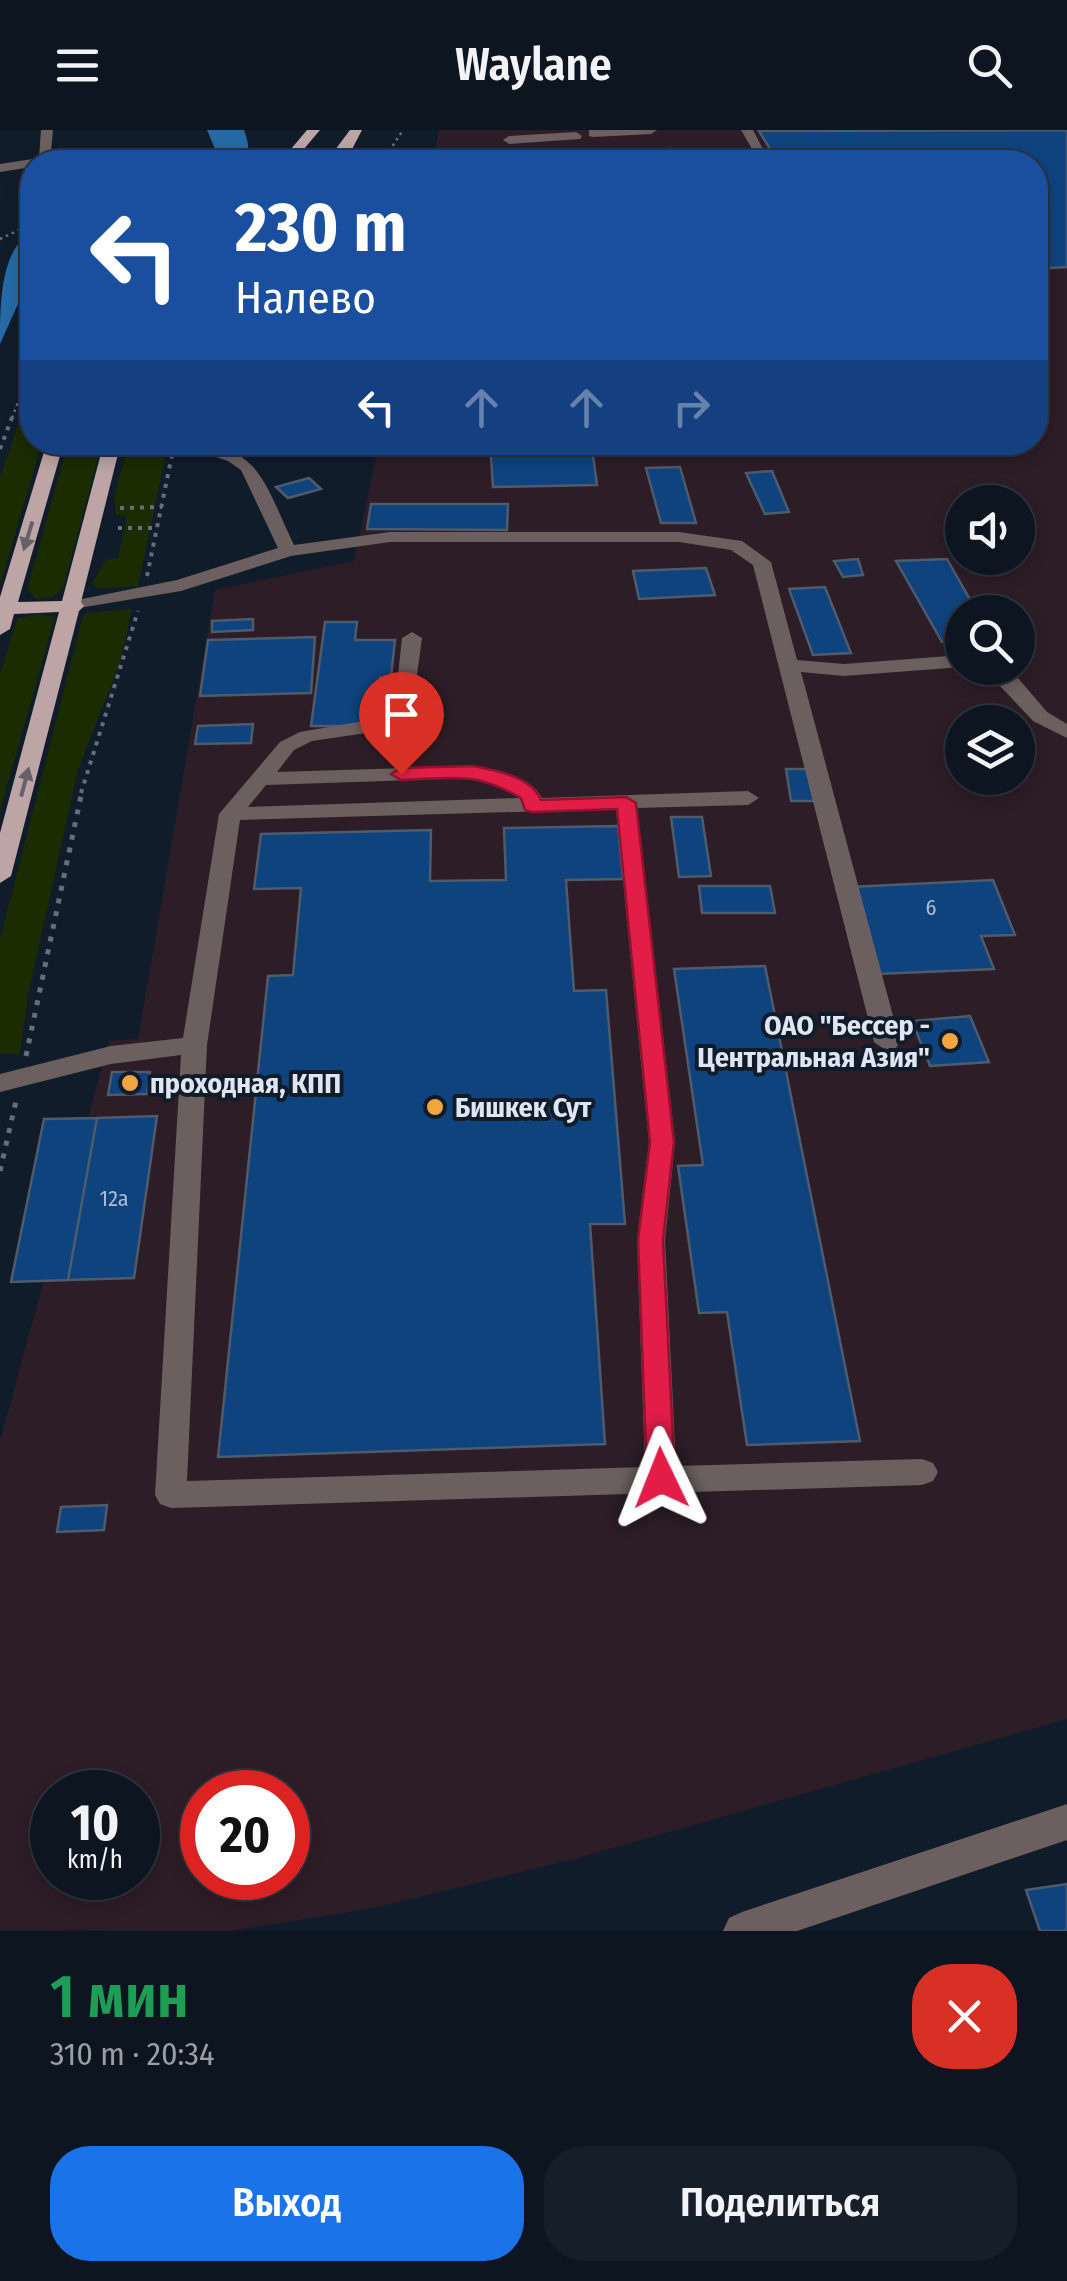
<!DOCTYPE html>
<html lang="ru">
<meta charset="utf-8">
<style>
body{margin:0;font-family:"Fira Sans Condensed",sans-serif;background:#161e29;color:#f1f3f6;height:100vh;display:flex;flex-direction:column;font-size:38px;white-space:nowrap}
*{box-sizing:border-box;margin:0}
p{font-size:32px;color:#9a9fa5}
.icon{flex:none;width:55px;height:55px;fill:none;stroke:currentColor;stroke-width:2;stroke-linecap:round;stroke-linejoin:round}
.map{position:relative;height:1801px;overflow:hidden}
.details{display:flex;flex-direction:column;background:#0d1520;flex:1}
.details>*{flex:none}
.banner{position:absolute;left:20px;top:20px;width:1028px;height:305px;border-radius:40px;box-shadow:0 5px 15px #0003,0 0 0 2px #2d343e;background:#1a4fa0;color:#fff;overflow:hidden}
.controls{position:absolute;left:945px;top:355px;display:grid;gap:20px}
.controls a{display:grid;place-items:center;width:90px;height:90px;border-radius:50%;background:#0d1520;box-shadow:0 5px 15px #0003,0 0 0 2px #2d343e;font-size:50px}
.speed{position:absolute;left:30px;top:1640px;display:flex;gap:20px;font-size:50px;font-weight:700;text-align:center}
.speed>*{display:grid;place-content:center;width:130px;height:130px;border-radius:50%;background:#0d1520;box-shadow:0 5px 15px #0003,0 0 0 2px #2d343e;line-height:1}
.speed small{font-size:25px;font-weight:400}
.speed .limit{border:15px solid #d22;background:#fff;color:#111}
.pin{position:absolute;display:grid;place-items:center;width:85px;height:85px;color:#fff;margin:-102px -42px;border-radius:50% 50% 50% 0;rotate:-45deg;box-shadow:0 0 10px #0007}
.pin .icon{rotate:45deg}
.me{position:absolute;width:110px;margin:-55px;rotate:358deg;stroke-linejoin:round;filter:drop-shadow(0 0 8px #0008)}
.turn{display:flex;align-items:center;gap:35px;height:210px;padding:0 50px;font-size:45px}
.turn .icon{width:130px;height:130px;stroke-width:2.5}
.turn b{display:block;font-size:70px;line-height:85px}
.lanes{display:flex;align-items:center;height:95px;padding:0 50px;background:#0003;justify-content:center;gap:50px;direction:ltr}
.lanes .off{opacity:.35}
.round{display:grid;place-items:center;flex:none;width:105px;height:105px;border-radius:40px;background:#161e29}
.overview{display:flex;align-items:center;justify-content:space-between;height:170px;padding:0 50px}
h1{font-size:60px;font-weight:600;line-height:75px;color:#1e9e55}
.primary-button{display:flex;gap:20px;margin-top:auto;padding:20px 50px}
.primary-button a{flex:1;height:115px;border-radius:40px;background:#1a73e8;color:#fff;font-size:40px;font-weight:600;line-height:115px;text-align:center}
.primary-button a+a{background:#161e29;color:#f1f3f6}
header{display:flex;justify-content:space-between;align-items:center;height:130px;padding:0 50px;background:#0d1520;font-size:45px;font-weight:600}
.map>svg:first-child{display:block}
.industrial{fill:#2d1d26;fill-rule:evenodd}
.green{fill:#1a2c00}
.water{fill:#256aa4}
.building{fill:#0e437e;stroke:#4e5b6c;stroke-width:2.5}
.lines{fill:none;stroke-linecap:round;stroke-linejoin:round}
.path-far2{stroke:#656e7c;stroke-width:2.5;stroke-dasharray:2.5 4;stroke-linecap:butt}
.path-far1{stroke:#656e7c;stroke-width:4;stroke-dasharray:4 6;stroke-linecap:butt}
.path{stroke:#656e7c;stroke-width:5;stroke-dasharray:5 8;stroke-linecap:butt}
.minor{fill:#6b605f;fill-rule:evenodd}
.major{fill:#bca5a4;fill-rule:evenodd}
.oneway{fill:#666068}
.route{fill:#e11d48;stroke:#92132f;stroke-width:2.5}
.poi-dot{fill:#f1a540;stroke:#111c2b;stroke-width:4}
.labels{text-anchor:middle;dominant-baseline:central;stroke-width:8;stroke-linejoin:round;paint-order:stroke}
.number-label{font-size:22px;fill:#abbdd4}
.poi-label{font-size:28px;font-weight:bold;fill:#dfe6f1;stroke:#111c2b;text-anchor:start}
</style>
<header><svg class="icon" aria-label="menu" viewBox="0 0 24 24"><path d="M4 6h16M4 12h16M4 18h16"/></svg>Waylane<svg class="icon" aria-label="search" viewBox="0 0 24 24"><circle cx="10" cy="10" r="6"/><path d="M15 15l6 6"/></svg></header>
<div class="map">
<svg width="1067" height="1801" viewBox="0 0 1067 1801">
<rect width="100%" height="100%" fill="#111c2b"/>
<path class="industrial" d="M439,0H1067V1589L574,1729L374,1778L231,1801L0,1800V1311L109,911L138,909L215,460L354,431L379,313L1035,312V32H433ZM962,372H1018V428H962ZM962,482H1018V538H962ZM962,592H1018V648H962ZM52,1662H138V1748H52ZM202,1662H288V1748H202Z"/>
<path class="green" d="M32,255V312L42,313L0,455V347Z
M68,313H102L63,458L53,467L37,469L27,460Z
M129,313L168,314L138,456L98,459L92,453L107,429L118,428L127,386L116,385L114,367Z
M132,479L121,530L78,640L28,865L20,924H0V809L83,486L86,483Z
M38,484L55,487L0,681V544L17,489Z"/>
<path class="water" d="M207,0H244C248,12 252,22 241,32H201L212,27L215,19Z
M32,103V143L0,214C0,176 0,118 32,103Z"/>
<path class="building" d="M1067,0V137L1035,139V32H799L796,29L777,30L759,1Z
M671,19L679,32H647L640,20Z
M490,312H622L623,318H592L597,355L493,357Z
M680,337L696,393H661L646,338Z
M772,341L789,382L765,384L746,343Z
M309,348L321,359L288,368L276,357Z
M371,374H508L507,400L367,399Z
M858,429L863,445L843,447L834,431Z
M947,429L977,482H962V510L942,512L896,431Z
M706,438L715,465L639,469L633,441Z
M825,457L851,523L813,525L789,459Z
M253,489V500L212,502V491Z
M325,492H357L355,510H395L391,547H380L376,596H311Z
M315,507L311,563L200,566L208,510Z
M253,594L251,613L195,614L198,596Z
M786,639H808L814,671H791Z
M671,687H702L711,746L679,747Z
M618,696L623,749L566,750L574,861L606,860L625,1094H590L605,1314L218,1327L268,846L293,845L301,758L254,759L261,704L431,700L430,751L506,750L504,698Z
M993,750L1015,805L981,806L994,839L877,844L851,757Z
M699,756H770L775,783H702Z
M765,836L860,1311L747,1315L727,1182L699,1183L678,1036L703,1035L674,839Z
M970,886L989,932L930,936L912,891Z
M112,942H150L147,964L108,965Z
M157,986L134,1148L68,1150L97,988Z
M97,988L68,1150L11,1152L44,989Z
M107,1375L104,1400L57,1402L61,1377Z
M1067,1754V1801H1040L1026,1760Z"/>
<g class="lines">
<path class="path-far2" d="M92,32H122
M382,32L403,0
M0,109L32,94
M12,288L32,235"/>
<path class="path-far1" d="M0,319L13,285
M120,378L162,377
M118,398H157
M147,446L172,325
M81,663L138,481"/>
<path class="path" d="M26,926L82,661
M0,1041L16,971"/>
<path class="minor" d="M41,0H53L50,32H32V37L0,42V34L39,28Z
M589,0H657L651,4L593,7L589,6Z
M741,0H753L769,31H759Z
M576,2L582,6L580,9L509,14L503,10L509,6Z
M625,25L630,26V32H556L563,28Z
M173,312C260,312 261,346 294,415L390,402H679L742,411L771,432L797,530L844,534L962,525V537L844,546L801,542L900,912L896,918L887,921L874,912L753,435L731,420L679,412H390L291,426L181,461L67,480V472L177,450L278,418L241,340L228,331Z
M412,502L422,508L411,589L373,602L312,611L294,620L277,642L473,636C496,639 531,646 542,668L748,661L759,668L748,675L637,678L675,1012L665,1110L676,1336L922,1329L933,1333L938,1342L933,1351L922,1355L171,1378L160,1374L155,1365L181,925L111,934L0,962V944L111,916L183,908L219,684L280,612L300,602L369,590L394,582L402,508ZM473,648L491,651L520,668L248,677L266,655ZM616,679L649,1012L637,1110L645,1337L187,1351L207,915L240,690Z
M983,538L1011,540L1047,582L1067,594V608L1033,591Z
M1067,1674V1710L797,1801H723L729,1788L742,1782Z"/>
<path class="major" d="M307,0H320L293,32H280Z
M350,0H362L349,25L339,32H326Z
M47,312H64L18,472L62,471L104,312H121L81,472L84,476L79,481L11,746L0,753V703L59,482L14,484L10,499L0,505V467Z"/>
</g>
<defs><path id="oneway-solid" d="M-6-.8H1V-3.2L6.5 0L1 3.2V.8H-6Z" transform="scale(2.5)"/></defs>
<g class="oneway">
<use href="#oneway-solid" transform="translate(28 406) rotate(107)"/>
<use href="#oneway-solid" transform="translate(25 652) rotate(-75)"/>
</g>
<path class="route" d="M473,636C495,640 532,647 541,670L626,667L636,673L674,1012L663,1110L675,1348L671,1357L661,1360L651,1357L647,1348L638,1110L650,1012L617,679L532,682L525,680L521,668C474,641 453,648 401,650L391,644L401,638Z"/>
<g class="poi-dot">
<circle cx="950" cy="911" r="10"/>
<circle cx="130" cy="953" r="10"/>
<circle cx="435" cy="977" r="10"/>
</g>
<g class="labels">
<g class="number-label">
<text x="931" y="777">6</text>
<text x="114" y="1068">12а</text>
</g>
<g class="poi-label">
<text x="930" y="895" text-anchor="end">ОАО "Бессер -<tspan x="930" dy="32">Центральная Азия"</tspan></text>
<text x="150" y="953">проходная, КПП</text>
<text x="455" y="977">Бишкек Сут</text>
</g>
</g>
</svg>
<div class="controls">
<a><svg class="icon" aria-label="sound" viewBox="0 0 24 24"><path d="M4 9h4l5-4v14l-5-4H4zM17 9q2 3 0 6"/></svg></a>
<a><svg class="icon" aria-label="search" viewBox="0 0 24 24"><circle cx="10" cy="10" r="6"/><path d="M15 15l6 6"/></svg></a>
<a><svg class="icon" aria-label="layers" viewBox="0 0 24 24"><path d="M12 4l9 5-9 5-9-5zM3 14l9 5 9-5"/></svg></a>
</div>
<div class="speed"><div>10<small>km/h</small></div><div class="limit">20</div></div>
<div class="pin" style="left:401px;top:644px;background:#d93025"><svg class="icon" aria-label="arrive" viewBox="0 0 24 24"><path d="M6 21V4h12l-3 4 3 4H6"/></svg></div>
<svg class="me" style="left:661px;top:1348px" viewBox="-20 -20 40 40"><path d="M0-17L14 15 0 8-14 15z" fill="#e11d48" stroke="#fff" stroke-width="4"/></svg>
<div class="banner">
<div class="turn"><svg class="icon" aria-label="left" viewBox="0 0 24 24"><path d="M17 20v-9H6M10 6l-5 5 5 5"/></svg><div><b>230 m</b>Налево</div></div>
<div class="lanes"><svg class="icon" aria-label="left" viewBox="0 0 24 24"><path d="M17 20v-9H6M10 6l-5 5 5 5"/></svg><svg class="icon off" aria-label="ahead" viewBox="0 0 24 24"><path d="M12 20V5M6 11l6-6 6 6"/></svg><svg class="icon off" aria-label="ahead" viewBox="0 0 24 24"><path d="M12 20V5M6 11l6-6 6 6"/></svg><svg class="icon off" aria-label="right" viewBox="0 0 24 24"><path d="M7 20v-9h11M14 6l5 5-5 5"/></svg></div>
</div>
</div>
<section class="details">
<div class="overview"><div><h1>1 мин</h1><p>310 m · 20:34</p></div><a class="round" style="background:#d93025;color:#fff"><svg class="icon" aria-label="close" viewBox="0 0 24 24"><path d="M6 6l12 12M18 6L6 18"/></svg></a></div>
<div class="primary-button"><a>Выход</a><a>Поделиться</a></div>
</section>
